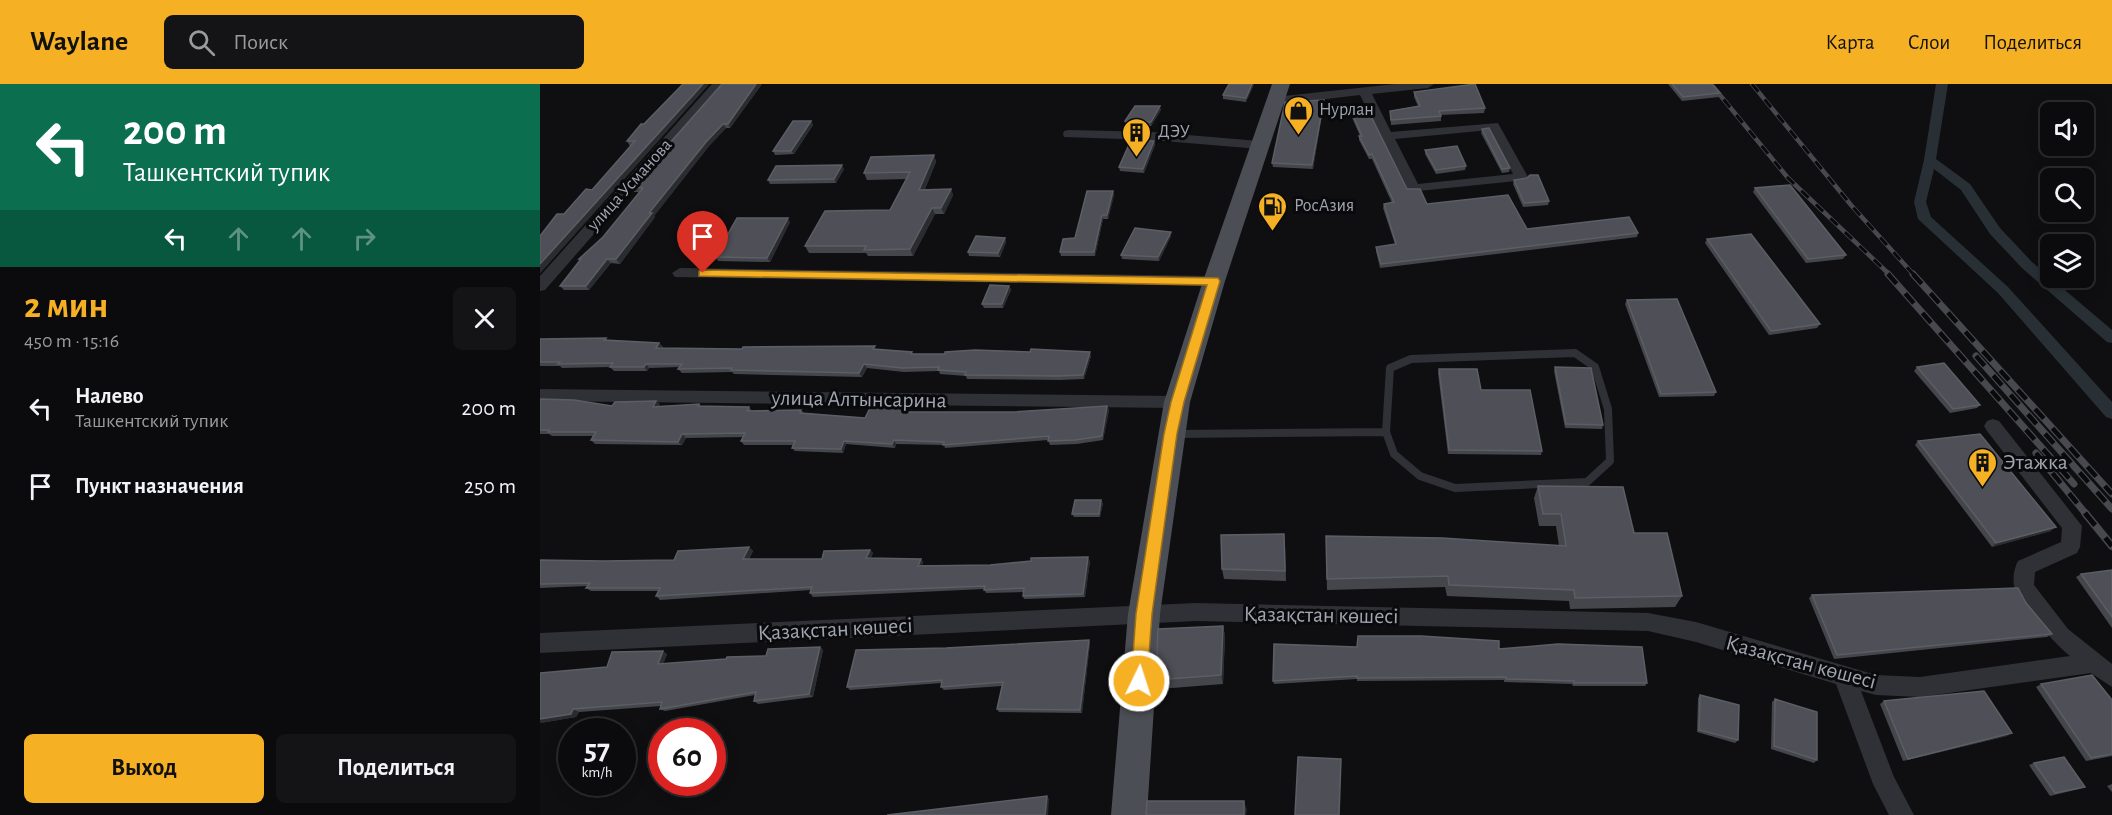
<!DOCTYPE html>
<html lang="ru">
<meta charset="utf-8">
<style>
body{margin:0;font-family:"Alegreya Sans",sans-serif;background:#141416;color:#f1f3f6;height:100vh;display:flex;flex-direction:column;font-size:22px;white-space:nowrap}
*{box-sizing:border-box;margin:0}
p{font-size:20px;color:#9a9b9d}
.icon{flex:none;width:33px;height:33px;fill:none;stroke:currentColor;stroke-width:2;stroke-linecap:round;stroke-linejoin:round}
.map{position:relative;flex:1;overflow:hidden}
.drawer{display:flex;flex-direction:column;background:#0b0b0d;width:540px}
.drawer>*{flex:none}
.top-card{background:#0b6e4f;color:#fff;overflow:hidden}
.buttons{position:absolute;left:1500px;top:18px;display:grid;gap:12px}
.buttons a{display:grid;place-items:center;width:54px;height:54px;border-radius:9px;background:#0b0b0d;box-shadow:0 3px 15px #0003,0 0 0 2px #2b2b2e;font-size:30px}
.speed{position:absolute;left:18px;top:634px;display:flex;gap:12px;font-size:30px;font-weight:700;text-align:center}
.speed>*{display:grid;place-content:center;width:78px;height:78px;border-radius:50%;background:#0b0b0d;box-shadow:0 3px 15px #0003,0 0 0 2px #2b2b2e;line-height:1}
.speed small{font-size:15px;font-weight:400}
.speed .limit{border:9px solid #d22;background:#fff;color:#111}
.pin{position:absolute;display:grid;place-items:center;width:51px;height:51px;color:#fff;margin:-62px -26px;border-radius:50% 50% 50% 0;rotate:-45deg;box-shadow:0 0 6px #0007}
.pin .icon{rotate:45deg}
.me{position:absolute;width:66px;margin:-33px;rotate:4deg;stroke-linejoin:round;filter:drop-shadow(0 0 4px #0008)}
.turn{display:flex;align-items:center;gap:21px;height:126px;padding:0 24px;font-size:27px}
.turn .icon{width:78px;height:78px;stroke-width:2.5}
.turn b{display:block;font-size:42px;line-height:51px}
.lanes{display:flex;align-items:center;height:57px;padding:0 24px;background:#0003;justify-content:center;gap:30px;direction:ltr}
.lanes .off{opacity:.35}
.round{display:grid;place-items:center;flex:none;width:63px;height:63px;border-radius:9px;background:#141416}
.headline{display:flex;align-items:center;justify-content:space-between;height:102px;padding:0 24px}
h1{font-size:36px;font-weight:600;line-height:45px;color:#f5b023}
.cta{display:flex;gap:12px;margin-top:auto;padding:12px 24px}
.cta a{flex:1;height:69px;border-radius:9px;background:#f5b023;color:#111;font-size:24px;font-weight:600;line-height:69px;text-align:center}
.cta a+a{background:#141416;color:#f1f3f6}
ul{padding:0;list-style:none}
li{display:flex;align-items:center;gap:18px;height:78px;padding:0 24px}
li div{flex:1}
li b{display:block;font-size:22px}
li em{font-style:normal}
header{display:flex;align-items:center;gap:36px;box-sizing:border-box;height:84px;padding:0 30px;background:#f5b023;color:#111}
header strong{font-size:28px}
nav{display:flex;gap:33px;margin-inline-start:auto;font-size:21px}
.search{width:420px;height:54px;background:#141416;display:flex;align-items:center;gap:15px;box-sizing:border-box;padding:0 21px;border-radius:9px;color:#9a9b9d;font-size:22px}
main{display:flex;flex:1;min-height:0}
.map>svg:first-child{display:block}
.lines{fill:none;stroke-linecap:round;stroke-linejoin:round}
.canal{fill:#283036;fill-rule:evenodd}
.lane{stroke:#303136;stroke-width:8}
.street{fill:#303136;fill-rule:evenodd}
.primary{fill:#4c4e55;fill-rule:evenodd}
.rail-far2-casing{stroke:#47494f;stroke-width:4.5}
.rail-far1-casing{stroke:#47494f;stroke-width:7}
.rail-casing{stroke:#47494f;stroke-width:8}
.rail-far2{stroke:#0a0a0c;stroke-width:3;stroke-dasharray:10;stroke-linecap:butt}
.rail-far1{stroke:#0a0a0c;stroke-width:4.5;stroke-dasharray:13;stroke-linecap:butt}
.rail{stroke:#0a0a0c;stroke-width:5;stroke-dasharray:16;stroke-linecap:butt}
.wall{fill:#45464c}
.shaded-wall{fill:#2b2c30}
.building{fill:#4f5057;stroke:#5b5e65;stroke-width:1.5}
.route{fill:#f5b023;stroke:#9f7217;stroke-width:1.5}
.labels{text-anchor:middle;dominant-baseline:central;stroke-width:6;stroke-linejoin:round;paint-order:stroke}
.far-poi-label{font-size:18px;fill:#a0a5b2;stroke:#0a0a0c;text-anchor:start}
.far-street-label{font-size:18px;fill:#a0a5b2;stroke:#0a0a0c}
.street-label{font-size:22px;fill:#a0a5b2;stroke:#0a0a0c}
.poi-label{font-size:22px;fill:#a0a5b2;stroke:#0a0a0c;text-anchor:start}
</style>
<header>
<strong>Waylane</strong>
<div class="search"><svg class="icon" aria-label="search" viewBox="0 0 24 24"><circle cx="10" cy="10" r="6"/><path d="M15 15l6 6"/></svg>Поиск</div>
<nav><a>Карта</a><a>Слои</a><a>Поделиться</a></nav>
</header>
<main>
<section class="drawer">
<div class="top-card">
<div class="turn"><svg class="icon" aria-label="left" viewBox="0 0 24 24"><path d="M17 20v-9H6M10 6l-5 5 5 5"/></svg><div><b>200 m</b>Ташкентский тупик</div></div>
<div class="lanes"><svg class="icon" aria-label="left" viewBox="0 0 24 24"><path d="M17 20v-9H6M10 6l-5 5 5 5"/></svg><svg class="icon off" aria-label="ahead" viewBox="0 0 24 24"><path d="M12 20V5M6 11l6-6 6 6"/></svg><svg class="icon off" aria-label="ahead" viewBox="0 0 24 24"><path d="M12 20V5M6 11l6-6 6 6"/></svg><svg class="icon off" aria-label="right" viewBox="0 0 24 24"><path d="M7 20v-9h11M14 6l5 5-5 5"/></svg></div>
</div>
<div class="headline"><div><h1>2 мин</h1><p>450 m · 15:16</p></div><a class="round"><svg class="icon" aria-label="close" viewBox="0 0 24 24"><path d="M6 6l12 12M18 6L6 18"/></svg></a></div>
<ul>
<li><svg class="icon" aria-label="left" viewBox="0 0 24 24"><path d="M17 20v-9H6M10 6l-5 5 5 5"/></svg><div><b>Налево</b><p>Ташкентский тупик</p></div><em>200 m</em></li>
<li><svg class="icon" aria-label="arrive" viewBox="0 0 24 24"><path d="M6 21V4h12l-3 4 3 4H6"/></svg><div><b>Пункт назначения</b></div><em>250 m</em></li>
</ul>
<div class="cta"><a>Выход</a><a>Поделиться</a></div>
</section>
<div class="map">
<svg width="1572" height="731" viewBox="0 0 1572 731">
<rect width="100%" height="100%" fill="#0f0f11"/>
<g class="lines">
<path class="canal" d="M1396,0H1408L1396,75L1430,100L1460,144L1492,178L1572,246V259L1567,258L1482,184L1450,150L1421,106L1394,85L1386,118L1391,133L1468,203L1572,318V335L1566,333L1458,209L1378,135L1374,118L1384,76Z"/>
<path class="lane" d="M1035,269L1055,283L1068,325L1070,377L1047,398L915,404L880,392L854,370L846,348L850,284L871,275Z
M636,350L846,348"/>
<path class="street" d="M172,0H185L5,206L0,207V192Z
M855,0H894L888,4L832,10L851,48L958,39L988,93L986,96L869,108L820,11L735,21L729,17L735,13ZM950,46L973,90L878,100L855,55Z
M529,46L612,48L719,57L726,61L719,65L612,56L524,53L523,50L524,47Z
M140,184L674,192L682,197L674,202L135,193L132,189Z
M0,305L637,312L643,313L646,318L643,323L637,324L0,317Z
M1453,335L1459,337L1542,442L1540,463L1537,469L1495,488L1494,501L1528,545L1572,580V603L1551,589L1380,613L1336,611L1321,607L1354,693L1374,731H1349L1333,700L1296,600L1156,558L1108,547L656,537L0,569V549L656,519L1108,529L1156,538L1336,591L1380,593L1530,572C1516,561 1480,521 1475,505C1472,497 1474,484 1478,477L1521,458L1522,444L1447,347L1444,342L1447,337Z"/>
<path class="primary" d="M732,0H750L685,197L650,318L620,530L607,731H571L588,530L624,318L663,197Z"/>
<defs>
<path id="rail-far2" d="M1171,0L1248,94L1350,191
M1212,0L1311,121L1374,191"/>
<path id="rail-far1" d="M1348,190L1534,400
M1373,190L1572,410
M1436,272L1572,425
M1496,369L1546,430"/>
<path id="rail" d="M1545,429L1572,462"/>
</defs>
<use href="#rail-far2" class="rail-far2-casing"/>
<use href="#rail-far1" class="rail-far1-casing"/>
<use href="#rail" class="rail-casing"/>
<use href="#rail-far2" class="rail-far2"/>
<use href="#rail-far1" class="rail-far1"/>
<use href="#rail" class="rail"/>
</g>
<path class="wall" d="M169,0L0,189V152L52,106L91,62H90L87,57L104,40Z
M182,0H222L190,44H186L169,62L114,132L115,133L80,180L71,179L49,206H24L20,202L40,176L39,175L63,153L99,108H94L91,103Z
M714,0L706,18L683,15V11Z
M1128,0H1172L1180,9L1179,13L1142,17Z
M874,8L945,24L944,29L901,31V37L851,41L850,27L878,22L874,13Z
M784,16L773,85L733,83L732,79Z
M621,26L611,42L586,41L585,37Z
M811,27L867,105L887,120L987,145L1098,149L1097,153L840,184L836,167V163L855,160L843,124L844,120L852,119L832,75H829L819,56V52H820L811,31Z
M271,37L273,41L254,70L235,71L233,67Z
M942,45L970,84L969,88L962,89L941,49Z
M614,57L615,61L604,89L580,87L579,83Z
M885,66L926,82L925,86L896,90L885,70Z
M394,71L396,78L385,105H411L413,111L404,130H395L373,172H328L326,169H269L265,162L350,126L367,95L327,96L324,89Z
M304,85L296,99L230,100L228,96Z
M987,94L1009,117L1008,121L983,123L973,100L974,96Z
M1215,104L1306,171L1303,175L1266,179L1213,108Z
M573,107L574,111L568,135H563L555,172H521L520,168L535,154Z
M250,138L230,178L178,177L175,173Z
M631,148V152L619,177L582,175L581,171Z
M465,154L466,158L460,173L429,172L428,168Z
M1167,155L1280,240L1277,244L1229,251L1165,159Z
M469,202L471,206L463,224H444L442,220Z
M1087,216L1176,308L1174,312L1119,313L1085,220Z
M66,254L68,257L119,259L123,263L122,264L202,265H337L373,270L551,272L544,295L520,296L427,295L426,292L400,290L399,287L364,288L327,284L322,293L194,290L192,288L142,289L138,285L140,283L109,284L107,287H74L70,283L22,284L20,282H0V255Z
M1015,283L1063,341L1062,345L1025,344L1014,287Z
M1377,283L1440,321L1437,324L1410,329L1374,287Z
M899,285L941,306L1002,367L1001,371L908,370L898,289Z
M0,315L72,322L116,317L120,321L119,322L159,320L161,322L209,323L212,327L261,326L264,329L325,334L368,328H474L567,322L569,326L563,356L537,360L510,361L508,356L405,364L404,361L356,360L355,364L306,360L303,369L255,367L252,364L253,361H204L201,357L203,353L146,354L142,361L55,360L51,356L53,352H12L9,350H0Z
M1378,357L1511,447L1452,463L1375,361Z
M998,402L1094,449L1142,512L1135,523L1030,525L1029,517L907,512L905,503L787,506L786,452L1019,462L1016,442H999L994,414Z
M563,419L560,433H534L532,430Z
M745,460L746,497L684,495L682,485Z
M209,463L213,467L209,475H282L330,466L333,469L331,474L381,475L383,478L382,481H450L550,477L545,513L484,515L483,512V508L446,509L444,505L273,513L270,509L271,506L120,516L116,512L118,507H51L46,504L47,502L0,504V476L64,477L134,476Z
M1572,486V544L1536,493L1541,490Z
M1272,511L1486,519L1512,550L1507,553L1294,575L1269,514Z
M683,542L685,552L683,600L619,605L616,596Z
M550,559L542,629L459,628L457,625L462,602L404,606L401,603V599L310,606L307,603L406,564Z
M280,563L283,566L273,613L218,620L214,617L215,611L125,627L120,625L121,622L39,628L36,633L0,639L67,583L127,570L123,580L226,572Z
M817,563L959,565L1107,599L1105,602H1033L1032,600L964,598V596L817,597V595L734,600L733,597Z
M1501,600L1572,616V672L1546,677L1496,603Z
M1160,611L1198,656L1195,659L1157,648L1158,614Z
M1235,615L1277,676L1274,679L1231,665L1232,618Z
M1344,617L1467,652L1363,677L1340,620Z
M1494,679L1545,703L1539,705L1510,712L1489,681Z
M1572,700V708L1567,702Z"/>
<path class="shaded-wall" d="M163,0H169L0,189V180Z
M216,0H222L190,44L188,40Z
M712,0H714L706,18V14Z
M784,16V20L773,85L772,81Z
M620,22L621,26L611,42V38Z
M271,37L273,41L254,70L251,67Z
M183,40L186,44L169,62L114,132L115,133L80,180L76,175L109,129L166,58Z
M614,57L615,61L604,89L603,85Z
M394,71L396,78L382,112L379,106Z
M302,81L304,85L296,99L294,95Z
M411,105L413,111L404,130L401,124Z
M573,107L574,111L568,135L567,131Z
M392,124L395,130L373,172L370,165Z
M562,131L563,135L555,172L554,168Z
M248,134L250,138L230,178L227,174Z
M631,148V152L619,177L618,173Z
M465,154L466,158L460,173L458,169Z
M67,175L71,179L49,206L46,202Z
M469,202L471,206L463,224L462,220Z
M119,259L123,263L120,268L116,264Z
M550,268L551,272L544,295L543,291Z
M106,280L109,284L107,287L104,283Z
M324,280L327,284L322,293L319,289Z
M116,317L120,321L116,327L113,323Z
M567,322L569,326L563,356L562,352Z
M142,350L146,354L142,361L138,358Z
M354,356L356,360L355,364L352,360Z
M304,357L306,360L303,369L301,365Z
M561,416L563,419L560,433L559,430Z
M1516,443L1511,447L1452,463L1456,459Z
M209,463L213,467L207,478L203,475Z
M330,466L333,469L329,478L326,474Z
M548,473L550,477L545,513L543,510Z
M381,475L383,478L381,485L378,482Z
M683,542L685,552L683,600L681,591Z
M549,556L550,559L542,629L540,626Z
M280,563L283,566L273,613L269,610Z
M123,567L127,570L122,583L118,580Z
M33,625L39,628L36,633L0,639V635Z
M1472,649L1467,652L1363,677L1368,675Z
M507,712L509,715L508,731H505Z
M704,717L707,726L706,731H704Z"/>
<path class="building" d="M143,0H163L0,180V152L17,130H24L46,105L52,106L95,57H87L101,40H104Z
M182,0H216L188,40H183L166,58L109,129H112L76,175H67L46,202H20L41,175H39L63,153L103,104L91,103Z
M689,0H712L706,14L683,11Z
M935,0L945,24L899,27L901,32L851,36L850,27L880,22L874,8Z
M1132,0H1172L1180,9L1143,13Z
M784,16L772,81L732,79L745,18Z
M595,22H620L611,38L585,37Z
M827,24L867,105H880L887,120L968,111L987,145L1089,133L1098,149L841,180L836,163L856,160L844,120L854,118L832,70L829,71L819,52H822L811,27Z
M253,37H271L251,67H233Z
M949,44L970,84L962,85L942,45Z
M591,56L614,57L603,85L579,83Z
M917,62L926,82L896,86L885,66Z
M394,71L379,106L411,105L401,124H392L370,165L324,166L326,162H265L285,127L350,126L370,88L324,89L331,73Z
M302,81L294,95L228,96L236,82Z
M990,91H998L1009,117L984,119L974,96L987,94Z
M1250,101L1306,171L1268,175L1215,104Z
M547,107H573L567,131H562L554,168H520L523,155L535,154Z
M197,134H248L227,174L175,173Z
M595,144L631,148L618,173L581,171Z
M1211,150L1280,240L1231,247L1167,155Z
M436,152L465,154L458,169L428,168Z
M450,201L469,202L462,220H442Z
M1137,215L1176,308L1121,310L1087,216Z
M66,254L64,256L119,259L116,264L202,265L203,263L335,262L333,265L372,268L371,270H405V268L435,266L490,268L491,265L550,268L543,291L518,292L425,291L426,288L398,286L399,283L362,284L324,280L319,289L191,286L192,284L138,285L142,280H106L104,283H70L73,279L18,280L20,278H0V255Z
M1404,279L1440,321L1413,325L1377,283Z
M1015,283L1051,284L1063,341L1026,340Z
M899,285H937L941,306H990L1002,367L909,366Z
M0,315L34,316L72,322L75,318L116,317L113,323L159,320L158,322L209,323L207,327L261,326L260,329L325,334L331,322L366,324L364,328H474L567,322L562,352L535,356L508,357L509,352L403,361L404,358L354,356L352,360L304,357L301,365L252,364L255,357H201L205,349L142,350L138,358L51,356L56,348H8L9,346H0Z
M1440,350L1516,443L1456,459L1378,357Z
M998,402L1083,403L1094,449H1127L1142,512L1035,514L1034,506L909,501L908,492L787,495L786,452L902,454L1026,462L1021,430H1003Z
M535,416H561L559,430H532Z
M744,450L745,487L682,485L681,451Z
M209,463L203,475H282L284,467L330,466L326,474L381,475L378,482L450,481L491,477V474L548,473L543,510L483,512L484,504L444,506L445,502L270,509L272,503L116,512L120,504H46L50,499L0,500V476L64,477L134,476L138,467Z
M1572,486V533L1541,490Z
M1478,504L1486,519L1512,550L1297,571L1272,511Z
M683,542L681,591L616,596L618,545Z
M818,552H881L959,557V565L1018,560L1102,563L1107,599H1034V597L966,595V593L817,594V592L733,597L734,560L817,563Z
M549,556L540,626L457,625L463,598L401,603L402,596L307,603L316,566L406,564Z
M280,563L269,610L214,617L216,608L120,625L122,618L33,625L31,630L0,635V589L67,583L72,568L123,567L118,580L186,575L187,573L226,572L228,565Z
M1552,591L1572,616V670L1551,674L1501,600Z
M1444,607L1472,649L1368,675L1344,617Z
M1160,611L1199,621L1198,656L1159,646Z
M1235,615L1277,628V676L1234,662Z
M758,673L801,675L799,731H755Z
M1524,673L1545,703L1515,709L1494,679Z
M507,712L505,731H347Z
M607,717H704V731H606Z"/>
<path class="route" d="M163,186L678,194L680,197L644,318L637,350L612,530L607,597L605,603L599,605L593,603L591,597L596,530L624,350L631,318L667,201L159,192V187Z"/>
<defs>
<symbol id="shop-pin" viewBox="-11 -11 22 30"><path d="M0 17L-7.5 6A9.5 9.5 0 1 1 7.5 6Z" fill="#f5b023" stroke="#0a0a0c"/><path d="M-5-2.5h2.3a2.7 3.5 0 0 1 5.4 0H5L5.5 6h-11ZM-1.5-2.5h3a1.5 2.3 0 0 0-3 0Z" fill="#111"/></symbol>
<symbol id="building-pin" viewBox="-11 -11 22 30"><path d="M0 17L-7.5 6A9.5 9.5 0 1 1 7.5 6Z" fill="#f5b023" stroke="#0a0a0c"/><path d="M-4-6H4V6H1V3H-1V6H-4ZM-2.5-4.3h1.7v1.8h-1.7ZM.8-4.3h1.7v1.8H.8ZM-2.5-1h1.7V.8h-1.7ZM.8-1h1.7V.8H.8Z" fill="#111"/></symbol>
<symbol id="fuel-pin" viewBox="-11 -11 22 30"><path d="M0 17L-7.5 6A9.5 9.5 0 1 1 7.5 6Z" fill="#f5b023" stroke="#0a0a0c"/><path d="M-5.5-6h7V0h2V4h1.3V-2.5L3-4.5l.8-.8L6-3V5H2.5V1h-1V6h-7ZM-4.2-4.7v3.2H.2V-4.7Z" fill="#111"/></symbol>
</defs>
<g fill-rule="evenodd">
<use href="#shop-pin" x="742" y="10" width="33" height="45"/>
<use href="#building-pin" x="580" y="32" width="33" height="45"/>
<use href="#fuel-pin" x="716" y="106" width="33" height="45"/>
<use href="#building-pin" x="1426" y="362" width="33" height="45"/>
</g>
<g class="labels">
<g class="far-poi-label">
<text x="779" y="26">Нурлан</text>
<text x="618" y="48">ДЭУ</text>
<text x="754" y="122">РосАзия</text>
</g>
<g class="far-street-label">
<text transform="translate(90 101) rotate(-48)">улица Усманова</text>
</g>
<g class="street-label">
<text transform="translate(319 315) rotate(1)">улица Алтынсарина</text>
<text transform="translate(781 531) rotate(1)">Қазақстан көшесі</text>
<text transform="translate(295 545) rotate(-3)">Қазақстан көшесі</text>
<text transform="translate(1261 578) rotate(15)">Қазақстан көшесі</text>
</g>
<g class="poi-label">
<text x="1463" y="378">Этажка</text>
</g>
</g>
</svg>
<div class="buttons">
<a><svg class="icon" aria-label="sound" viewBox="0 0 24 24"><path d="M4 9h4l5-4v14l-5-4H4zM17 9q2 3 0 6"/></svg></a>
<a><svg class="icon" aria-label="search" viewBox="0 0 24 24"><circle cx="10" cy="10" r="6"/><path d="M15 15l6 6"/></svg></a>
<a><svg class="icon" aria-label="layers" viewBox="0 0 24 24"><path d="M12 4l9 5-9 5-9-5zM3 14l9 5 9-5"/></svg></a>
</div>
<div class="speed"><div>57<small>km/h</small></div><div class="limit">60</div></div>
<div class="pin" style="left:163px;top:189px;background:#d93025"><svg class="icon" aria-label="arrive" viewBox="0 0 24 24"><path d="M6 21V4h12l-3 4 3 4H6"/></svg></div>
<svg class="me" style="left:599px;top:597px" viewBox="-20 -20 40 40"><circle r="17" fill="#f5b023" stroke="#fff" stroke-width="3"/><path d="M0-11L8 9 0 5-8 9z" fill="#fff"/></svg>
</div>
</main>
